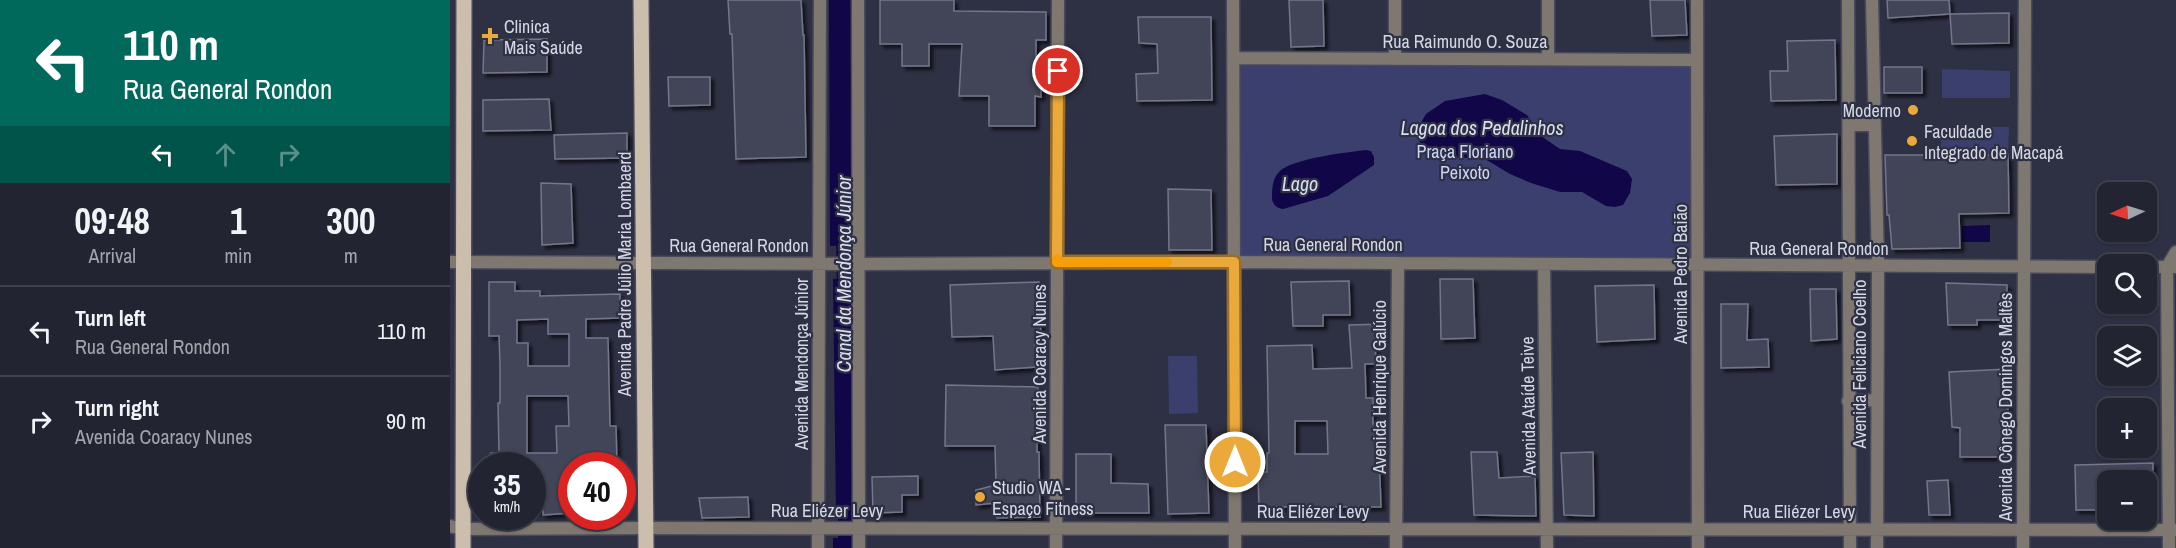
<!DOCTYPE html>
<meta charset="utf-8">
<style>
body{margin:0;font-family:"Archivo Narrow",sans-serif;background:#2a2c3a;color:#f1f3f6;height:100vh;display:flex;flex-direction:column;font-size:22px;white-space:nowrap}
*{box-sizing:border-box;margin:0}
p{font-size:20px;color:#a2a4ac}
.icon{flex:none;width:33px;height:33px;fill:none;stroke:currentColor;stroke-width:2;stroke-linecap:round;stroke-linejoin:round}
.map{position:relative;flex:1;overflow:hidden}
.drawer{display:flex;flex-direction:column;background:#222432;width:450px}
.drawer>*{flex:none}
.hud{background:#00695c;color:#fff;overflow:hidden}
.needle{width:39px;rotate:266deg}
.tools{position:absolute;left:1647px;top:182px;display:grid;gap:12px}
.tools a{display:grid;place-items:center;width:60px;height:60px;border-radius:12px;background:#222432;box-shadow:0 2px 4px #0004,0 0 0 2px #3f414d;font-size:30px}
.speed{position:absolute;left:18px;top:452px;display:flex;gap:12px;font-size:30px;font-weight:700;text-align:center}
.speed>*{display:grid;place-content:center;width:78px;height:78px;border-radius:50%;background:#222432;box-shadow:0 2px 4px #0004,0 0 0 2px #3f414d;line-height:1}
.speed small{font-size:15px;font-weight:400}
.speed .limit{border:9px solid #d22;background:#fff;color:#111}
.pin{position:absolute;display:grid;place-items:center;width:51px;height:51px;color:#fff;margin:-26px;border:3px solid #fff;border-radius:50%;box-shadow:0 2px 6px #0007}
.me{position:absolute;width:66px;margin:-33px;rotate:0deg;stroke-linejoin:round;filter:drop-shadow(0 0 4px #0008)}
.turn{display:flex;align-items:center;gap:21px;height:126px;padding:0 24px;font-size:27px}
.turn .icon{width:78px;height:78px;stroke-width:2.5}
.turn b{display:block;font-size:42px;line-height:51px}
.lanes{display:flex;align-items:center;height:57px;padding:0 24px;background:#0003;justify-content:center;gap:30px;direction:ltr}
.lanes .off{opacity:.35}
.eta{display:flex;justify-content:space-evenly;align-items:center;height:102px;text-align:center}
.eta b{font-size:36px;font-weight:800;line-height:42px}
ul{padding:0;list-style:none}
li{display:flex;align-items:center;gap:18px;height:90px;padding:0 24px;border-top:2px solid #3f414d}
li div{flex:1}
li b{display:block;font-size:22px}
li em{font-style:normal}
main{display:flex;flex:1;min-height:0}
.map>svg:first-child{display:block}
.green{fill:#3b3f6e}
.water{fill:#110647}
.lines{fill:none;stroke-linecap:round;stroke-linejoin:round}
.canal{stroke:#110647;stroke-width:14}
.building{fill:#424559;stroke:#73768c;stroke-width:1.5;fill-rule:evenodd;filter:url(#shadow)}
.minor-casing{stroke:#494b5d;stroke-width:15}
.major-casing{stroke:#494b5d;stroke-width:18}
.minor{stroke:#7f7870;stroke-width:12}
.major{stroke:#ccbead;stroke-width:15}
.route-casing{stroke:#996e26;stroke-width:15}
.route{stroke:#eca93b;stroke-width:10}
.slow{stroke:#f59e0b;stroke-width:10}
.poi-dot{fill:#eca93b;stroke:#2e3043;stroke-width:2}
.labels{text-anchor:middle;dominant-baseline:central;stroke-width:4.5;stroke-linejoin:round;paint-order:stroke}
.poi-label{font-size:18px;fill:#d5d8e4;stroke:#2e3043;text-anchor:start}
.street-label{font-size:18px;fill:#d5d8e4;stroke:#2e3043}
.park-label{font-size:18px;fill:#cdd3fb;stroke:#2e3043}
.water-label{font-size:20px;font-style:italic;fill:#dbdef2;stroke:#2e3043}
</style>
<main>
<section class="drawer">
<div class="hud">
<div class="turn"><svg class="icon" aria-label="left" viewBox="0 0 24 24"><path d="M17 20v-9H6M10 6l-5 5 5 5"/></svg><div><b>110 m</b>Rua General Rondon</div></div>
<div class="lanes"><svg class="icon" aria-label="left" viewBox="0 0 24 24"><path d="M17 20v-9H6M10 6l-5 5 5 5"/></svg><svg class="icon off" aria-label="ahead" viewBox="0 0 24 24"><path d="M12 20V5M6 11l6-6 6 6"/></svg><svg class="icon off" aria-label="right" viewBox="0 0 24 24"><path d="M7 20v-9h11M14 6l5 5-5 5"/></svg></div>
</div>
<div class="eta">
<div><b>09:48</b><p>Arrival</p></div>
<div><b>1</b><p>min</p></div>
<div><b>300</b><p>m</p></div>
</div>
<ul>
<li><svg class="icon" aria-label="left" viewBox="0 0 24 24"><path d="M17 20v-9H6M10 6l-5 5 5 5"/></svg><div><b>Turn left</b><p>Rua General Rondon</p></div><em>110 m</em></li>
<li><svg class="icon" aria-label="right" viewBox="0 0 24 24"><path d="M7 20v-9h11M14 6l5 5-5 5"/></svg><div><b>Turn right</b><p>Avenida Coaracy Nunes</p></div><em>90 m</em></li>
</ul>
</section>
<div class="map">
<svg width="1726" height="548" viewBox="0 0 1726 548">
<defs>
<filter id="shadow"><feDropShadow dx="3.5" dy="3.5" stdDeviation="1.5" flood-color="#0009"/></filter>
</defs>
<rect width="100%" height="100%" fill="#2e3043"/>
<path class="green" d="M783,58L1247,60L1248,265L784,262Z
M1492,69L1560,71V98H1492Z
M1491,127H1559L1558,155H1491Z
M718,356H747L748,413L719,414Z"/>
<path class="water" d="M379,0H401L403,194L406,245L380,246Z
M1035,94L1052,100L1077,115L1091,136L1110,149L1130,151L1177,171L1182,179L1180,193L1173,205L1165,207L1156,206L1132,192H1110L1081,183L1060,174L1035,159L985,156L974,150L970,145L968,128L976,114L995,101Z
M916,150L921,151L924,157V165L878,196L833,209C826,208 822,204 822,197C822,187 823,177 830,171C842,159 898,152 916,150Z
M1540,225V242H1512V226Z
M404,278L406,515L386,514L383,279Z
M383,538H405L404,548H383Z"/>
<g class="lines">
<path class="canal" d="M393,229L394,297
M395,496V548"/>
</g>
<path class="building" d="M278,0H351L353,35H354L356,157L286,159L282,34H280Z
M430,0H504V11L596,12V40H586V72H591V97L585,96V126H539V96H509L512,44H479V66H452V44H430Z
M839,0H873L874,46L841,47Z
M1200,0H1235L1237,35L1202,36Z
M1437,0H1499L1500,14L1438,18Z
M1559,13V43L1502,44L1500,14Z
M688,17H761L762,100L687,101L686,74L708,73L707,44L689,43Z
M97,39V72L33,73L34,40Z
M1385,40L1386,100L1321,101L1320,71H1338L1337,41Z
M1434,67H1472V93H1434Z
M218,77H260V105L219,106Z
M99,99L101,130L33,131V100Z
M177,133V158L105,159L104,135Z
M1387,134V184L1326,185L1324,136Z
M1435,155H1558L1559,213L1509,214L1510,248L1442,249L1439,215H1437Z
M91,183L121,184L123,243L92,245Z
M718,189L761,190L762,250H719Z
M990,279H1023L1025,338L991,339Z
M899,281L900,315H873V326H843L841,282Z
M39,282H65V291H90V296L170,294V318L136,319V338H158L160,426H166L167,465H122V513L93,515V511H82V465H41V453H49L48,403H50V364L49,336H39ZM98,319V334H119V366H78V343H67V320ZM77,396H118L119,426H106L107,453H77Z
M589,282L591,338H585L586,367L545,370L543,336L502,337L500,285Z
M1496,283L1557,285V320H1527V325H1498Z
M1204,285L1205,339L1147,342L1145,286Z
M1360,289H1386L1387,339L1361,341Z
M1271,304H1298L1297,340L1318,339L1319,367L1271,368Z
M933,324V339H925L926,364H915L916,398H923V424L928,423L931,507H809L808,472H817V453H819L817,346L862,345L863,369L902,368L899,325ZM845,421H877L878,454H845Z
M1557,369L1559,457H1510V428L1502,427L1499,372Z
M496,385L588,387L587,452H589L590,517L547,518L546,503L526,505V490L546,485L545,446H495Z
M715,425H756L759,513L718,514Z
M1021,452H1047L1049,478L1085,476L1086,516L1024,515Z
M1143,452L1144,516L1114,515L1111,453Z
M626,454H661V483L698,484L699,513H626Z
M1703,463V480H1658V510H1626L1625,465Z
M468,476V495H452V512L423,513L422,477Z
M1498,480L1500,515H1479L1477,481Z
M298,497L299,517L252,518L249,498Z"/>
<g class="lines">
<defs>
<path id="minor" d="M408,0L409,548
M783,0L785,548
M1247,0L1248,548
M1398,0L1400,548
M1422,0L1428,266L1427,548
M783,58L1247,60
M945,59V0
M1098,59V0
M1399,125H1425
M0,262L409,264L784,262L1658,267
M1094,264L1097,548
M1696,267H1725
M1398,401L1427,400
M0,526L13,529L196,528L1726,530
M368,548L370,0
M606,548L608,0
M946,548L948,263
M1573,548L1575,0
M1719,548L1717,267L1726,252"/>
<path id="major" d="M191,0L196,548
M13,548L14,0"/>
</defs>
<use href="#minor" class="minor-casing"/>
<use href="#major" class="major-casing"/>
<use href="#minor" class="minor"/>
<use href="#major" class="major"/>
</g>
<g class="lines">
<defs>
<path id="route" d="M608,71L607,262H784L785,462"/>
</defs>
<use href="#route" class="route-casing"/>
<use href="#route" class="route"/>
<path class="slow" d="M607,259V262H717"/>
</g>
<g class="poi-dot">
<path d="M37 27h6v6h6v6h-6v6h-6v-6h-6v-6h6z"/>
<circle cx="1463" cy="110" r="6"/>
<circle cx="1462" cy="141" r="6"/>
<circle cx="530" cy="497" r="6"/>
</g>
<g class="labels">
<g class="poi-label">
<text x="54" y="26">Clinica<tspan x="54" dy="21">Mais Saúde</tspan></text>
<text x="1451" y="110" text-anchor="end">Moderno</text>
<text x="1474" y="131">Faculdade<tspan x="1474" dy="21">Integrado de Macapá</tspan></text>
<text x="542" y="487">Studio WA -<tspan x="542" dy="21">Espaço Fitness</tspan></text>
</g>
<g class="street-label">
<text x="1015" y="41">Rua Raimundo O. Souza</text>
<text x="883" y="244">Rua General Rondon</text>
<text x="289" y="245">Rua General Rondon</text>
<text x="1369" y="248">Rua General Rondon</text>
<text transform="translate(174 274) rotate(-90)">Avenida Padre Júlio Maria Lombaerd</text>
<text transform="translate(1230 274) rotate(-90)">Avenida Pedro Baião</text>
<text transform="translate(351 364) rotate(-90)">Avenida Mendonça Júnior</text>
<text transform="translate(589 364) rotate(-90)">Avenida Coaracy Nunes</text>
<text transform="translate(1409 364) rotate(-90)">Avenida Feliciano Coelho</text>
<text transform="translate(929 387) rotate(-90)">Avenida Henrique Galúcio</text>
<text transform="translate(1078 406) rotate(-91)">Avenida Ataíde Teive</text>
<text transform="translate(1555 407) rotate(-90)">Avenida Cônego Domingos Maltês</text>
<text x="377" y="510">Rua Eliézer Levy</text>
<text x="863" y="511">Rua Eliézer Levy</text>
<text x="1349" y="511">Rua Eliézer Levy</text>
</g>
<g class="park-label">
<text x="1015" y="151">Praça Floriano<tspan x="1015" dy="21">Peixoto</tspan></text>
</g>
<g class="water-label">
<text x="1032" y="127">Lagoa dos Pedalinhos</text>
<text x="850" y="183">Lago</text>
<text transform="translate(393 274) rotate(-90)">Canal da Mendonça Júnior</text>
</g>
</g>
</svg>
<div class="tools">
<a><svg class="needle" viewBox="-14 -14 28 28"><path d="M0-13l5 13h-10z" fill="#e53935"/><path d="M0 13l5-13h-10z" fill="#a2a4ac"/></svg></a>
<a><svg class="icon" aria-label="search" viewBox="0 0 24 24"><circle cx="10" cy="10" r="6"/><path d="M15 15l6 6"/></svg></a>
<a><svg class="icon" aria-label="layers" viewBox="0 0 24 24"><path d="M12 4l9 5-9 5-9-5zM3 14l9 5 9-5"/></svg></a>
<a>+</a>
<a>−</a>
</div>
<div class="speed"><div>35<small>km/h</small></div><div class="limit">40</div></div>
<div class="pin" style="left:608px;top:71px;background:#d93025"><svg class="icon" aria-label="arrive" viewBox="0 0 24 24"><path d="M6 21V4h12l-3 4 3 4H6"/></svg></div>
<svg class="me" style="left:785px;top:462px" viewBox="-20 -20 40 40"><circle r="17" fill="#eca93b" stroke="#fff" stroke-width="3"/><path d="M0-11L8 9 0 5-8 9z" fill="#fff"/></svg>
</div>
</main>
